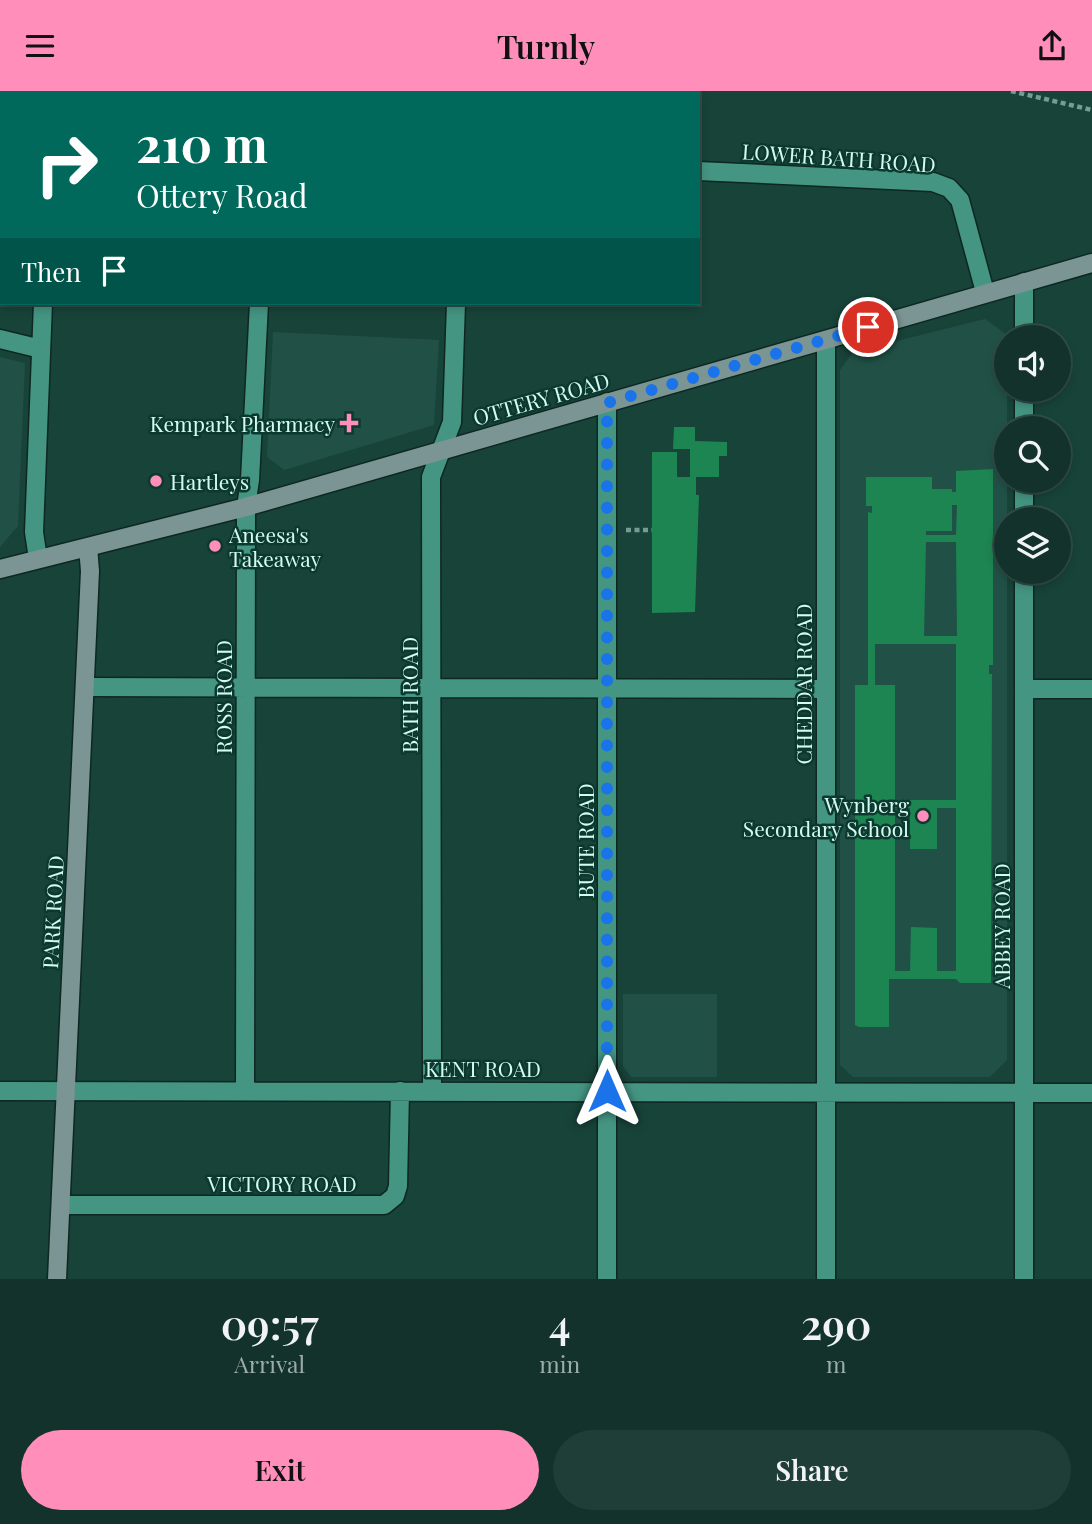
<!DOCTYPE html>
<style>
body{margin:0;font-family:"Playfair Display",serif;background:#1f3e37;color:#f1f3f6;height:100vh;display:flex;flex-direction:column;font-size:26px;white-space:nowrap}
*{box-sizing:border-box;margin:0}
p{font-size:23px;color:#9caaa9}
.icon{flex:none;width:38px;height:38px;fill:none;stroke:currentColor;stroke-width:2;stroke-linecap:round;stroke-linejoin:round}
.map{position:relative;height:1188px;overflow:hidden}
.sheet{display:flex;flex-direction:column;background:#12322b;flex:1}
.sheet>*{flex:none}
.banner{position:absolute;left:0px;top:0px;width:700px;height:214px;box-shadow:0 4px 10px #0003,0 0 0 2px #314d47;background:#00695c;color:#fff;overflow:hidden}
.tools{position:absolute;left:994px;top:234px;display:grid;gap:14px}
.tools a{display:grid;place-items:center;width:77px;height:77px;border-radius:50%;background:#12322b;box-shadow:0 4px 10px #0003,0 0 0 2px #314d47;font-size:35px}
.pin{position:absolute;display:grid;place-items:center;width:60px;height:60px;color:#fff;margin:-30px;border:4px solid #fff;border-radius:50%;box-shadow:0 2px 7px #0007}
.me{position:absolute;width:77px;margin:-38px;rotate:0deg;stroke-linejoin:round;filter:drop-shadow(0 0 5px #0008)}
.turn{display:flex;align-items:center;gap:24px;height:147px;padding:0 21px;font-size:32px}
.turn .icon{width:91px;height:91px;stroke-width:2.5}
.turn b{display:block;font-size:49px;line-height:60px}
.then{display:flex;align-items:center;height:66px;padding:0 21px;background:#0003;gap:14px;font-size:26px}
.eta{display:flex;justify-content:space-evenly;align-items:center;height:119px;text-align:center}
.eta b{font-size:42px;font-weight:600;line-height:49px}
.primary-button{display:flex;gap:14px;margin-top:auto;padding:14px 21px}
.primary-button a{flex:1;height:80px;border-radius:42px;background:#ff8ebb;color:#111;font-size:28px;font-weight:600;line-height:80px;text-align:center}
.primary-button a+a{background:#1f3e37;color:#f1f3f6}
header{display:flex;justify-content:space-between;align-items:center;height:91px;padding:0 21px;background:#ff8ebb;color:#111;font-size:32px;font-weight:600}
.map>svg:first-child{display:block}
.built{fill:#215146}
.building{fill:#1d8551;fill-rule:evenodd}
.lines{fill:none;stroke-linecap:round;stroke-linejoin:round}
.street-casing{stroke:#0d2721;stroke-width:21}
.secondary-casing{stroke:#0d2721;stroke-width:21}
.path{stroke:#759d93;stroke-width:4.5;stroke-dasharray:5 3.5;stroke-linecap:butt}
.street{stroke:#459583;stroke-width:18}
.secondary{stroke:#7b9594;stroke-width:18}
.route{stroke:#1a73e8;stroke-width:12;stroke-dasharray:0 21.6}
.poi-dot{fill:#ff8ebb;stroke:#0c392f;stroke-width:2.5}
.labels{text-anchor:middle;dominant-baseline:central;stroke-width:5;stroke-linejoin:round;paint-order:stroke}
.street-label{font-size:21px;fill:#d5fbf0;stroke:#0c392f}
.poi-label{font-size:21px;fill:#d5fbf0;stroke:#0c392f;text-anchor:end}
</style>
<header><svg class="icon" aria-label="menu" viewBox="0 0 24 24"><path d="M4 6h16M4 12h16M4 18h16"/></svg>Turnly<svg class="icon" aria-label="share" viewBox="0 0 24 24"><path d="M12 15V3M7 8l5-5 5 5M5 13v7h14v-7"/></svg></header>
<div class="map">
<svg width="1092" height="1188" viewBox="0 0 1092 1188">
<rect width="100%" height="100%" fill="#184339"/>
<path class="built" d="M985,228L1007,244V969L990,986H853L840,974V279L853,261Z
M273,241L439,249L434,334L284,379L267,366Z
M0,266L25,272L18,435L0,456Z
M623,903H717V986H631L623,975Z"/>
<path class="building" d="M674,336H695V350L727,351V365H719V386H696V404H699L695,521L652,522V361H677V386H690V358H673Z
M993,378V574H989V583H992L991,892H960L956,888H889V936H859L855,934V594H868V421L872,422V415H866V386H932V398H952V401H956V380ZM952,414H957L956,444H926V440H952ZM926,451H956L957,545H924ZM875,553H956V709H895V594H875ZM895,717H910V758H937V717H956V880H937V837L911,836L910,880H895Z"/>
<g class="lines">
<defs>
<path id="street" d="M0,2H2
M52,2V0
M269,2V0
M698,80L933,91L949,97L960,109L985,201
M1024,191V247
M0,248L41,258
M826,249V1188
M1024,338V299
M1024,429V390
M38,468L34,441L43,212
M85,596L825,598
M1024,598H1092
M0,1000L1092,1002
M245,1000L246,416L250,389L259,212
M432,1000L431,386L452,331L456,212
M61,1114H384L395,1105L398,1095L400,1000
M607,1188V311
M1024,1188V481"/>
<path id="secondary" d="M0,478L246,416L1092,172
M57,1188L90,480L88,456"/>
</defs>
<use href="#street" class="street-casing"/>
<use href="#secondary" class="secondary-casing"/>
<path class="path" d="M1011,0L1092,19
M626,439H652"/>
<use href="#street" class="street"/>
<use href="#secondary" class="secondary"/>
</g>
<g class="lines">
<path class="route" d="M607,1000V312L868,236"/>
</g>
<g class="poi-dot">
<path d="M345.5 321.5h7v7h7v7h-7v7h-7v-7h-7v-7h7z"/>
<circle cx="156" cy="390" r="7"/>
<circle cx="215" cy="455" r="7"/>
<circle cx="923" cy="725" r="7"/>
</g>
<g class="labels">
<g class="street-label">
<text transform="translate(839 66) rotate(4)">LOWER BATH ROAD</text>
<text transform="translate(541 307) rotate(-16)">OTTERY ROAD</text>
<text transform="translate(803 593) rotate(-90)">CHEDDAR ROAD</text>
<text transform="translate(409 604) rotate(-90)">BATH ROAD</text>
<text transform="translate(223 606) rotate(-90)">ROSS ROAD</text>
<text transform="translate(585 750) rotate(-90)">BUTE ROAD</text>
<text transform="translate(52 821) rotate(-87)">PARK ROAD</text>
<text transform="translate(1001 835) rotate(-90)">ABBEY ROAD</text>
<text x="483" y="977">KENT ROAD</text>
<text x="282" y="1092">VICTORY ROAD</text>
</g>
<g class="poi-label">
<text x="335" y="332">Kempark Pharmacy</text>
<text x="170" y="390" text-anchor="start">Hartleys</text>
<text x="229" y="443" text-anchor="start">Aneesa's<tspan x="229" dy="24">Takeaway</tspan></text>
<text x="909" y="713">Wynberg<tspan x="909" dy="24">Secondary School</tspan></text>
</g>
</g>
</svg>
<div class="tools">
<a><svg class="icon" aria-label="sound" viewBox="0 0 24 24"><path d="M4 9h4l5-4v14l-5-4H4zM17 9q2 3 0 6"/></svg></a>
<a><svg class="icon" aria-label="search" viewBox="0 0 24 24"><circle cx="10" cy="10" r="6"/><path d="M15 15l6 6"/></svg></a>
<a><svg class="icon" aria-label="layers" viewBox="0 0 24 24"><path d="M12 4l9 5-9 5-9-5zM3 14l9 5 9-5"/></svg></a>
</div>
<div class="pin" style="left:868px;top:236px;background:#d93025"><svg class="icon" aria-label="arrive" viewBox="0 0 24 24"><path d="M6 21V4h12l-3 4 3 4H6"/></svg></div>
<svg class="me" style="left:607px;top:1000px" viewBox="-20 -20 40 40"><path d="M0-17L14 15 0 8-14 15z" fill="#1a73e8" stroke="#fff" stroke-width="4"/></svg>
<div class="banner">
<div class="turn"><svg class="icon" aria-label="right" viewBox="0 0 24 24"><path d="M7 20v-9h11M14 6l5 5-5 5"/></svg><div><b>210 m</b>Ottery Road</div></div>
<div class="then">Then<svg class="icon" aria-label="arrive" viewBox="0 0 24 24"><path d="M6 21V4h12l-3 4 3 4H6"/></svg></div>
</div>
</div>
<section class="sheet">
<div class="eta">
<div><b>09:57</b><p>Arrival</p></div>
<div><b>4</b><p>min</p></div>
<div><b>290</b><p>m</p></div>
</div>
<div class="primary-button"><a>Exit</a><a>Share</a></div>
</section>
